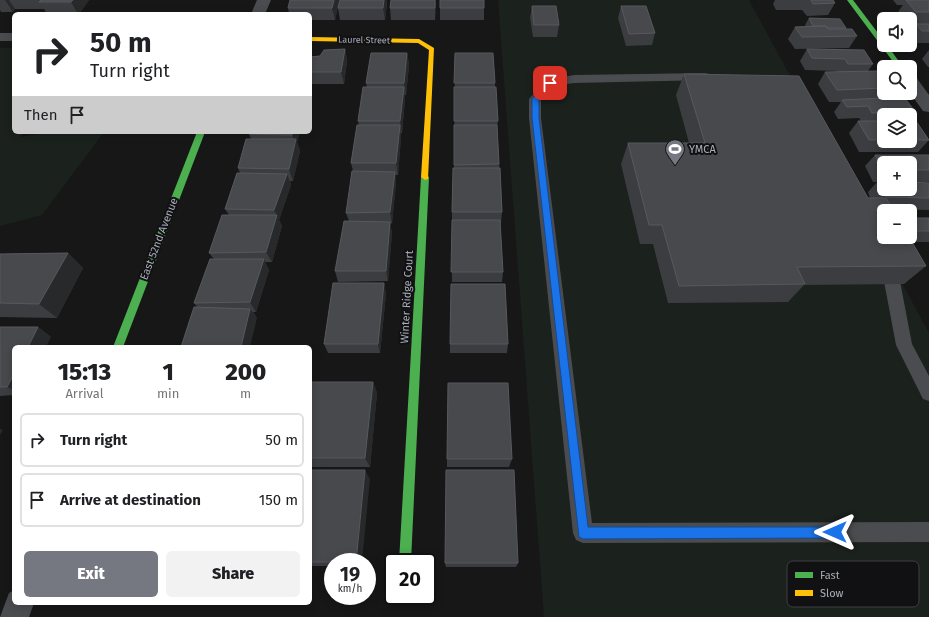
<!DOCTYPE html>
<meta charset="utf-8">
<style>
body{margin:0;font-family:"Fira Sans",sans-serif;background:#f2f2f2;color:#202124;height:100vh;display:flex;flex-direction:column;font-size:15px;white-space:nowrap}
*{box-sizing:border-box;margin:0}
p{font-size:13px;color:#757577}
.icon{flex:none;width:22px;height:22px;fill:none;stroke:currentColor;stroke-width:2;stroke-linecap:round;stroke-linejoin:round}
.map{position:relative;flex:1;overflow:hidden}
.side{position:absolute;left:12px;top:345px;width:300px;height:260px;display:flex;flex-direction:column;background:#fff;border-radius:6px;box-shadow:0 2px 10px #0003}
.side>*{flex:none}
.banner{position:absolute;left:12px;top:12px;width:300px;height:122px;border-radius:6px;box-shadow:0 2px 10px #0003;background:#fff;color:#202124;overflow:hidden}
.tools{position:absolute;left:877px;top:12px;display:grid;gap:8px}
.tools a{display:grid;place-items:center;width:40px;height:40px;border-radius:6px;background:#fff;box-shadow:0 2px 10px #0003;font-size:20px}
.speed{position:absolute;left:324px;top:553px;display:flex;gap:8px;font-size:20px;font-weight:700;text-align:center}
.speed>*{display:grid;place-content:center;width:52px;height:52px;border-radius:50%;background:#fff;box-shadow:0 2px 10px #0003;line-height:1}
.speed small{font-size:10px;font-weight:400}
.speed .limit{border:2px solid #111;border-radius:6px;background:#fff;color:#111}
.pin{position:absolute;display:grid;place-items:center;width:34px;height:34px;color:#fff;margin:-17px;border-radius:8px;box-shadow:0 2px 6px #0006}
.me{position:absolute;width:44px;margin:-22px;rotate:270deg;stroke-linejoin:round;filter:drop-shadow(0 0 3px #0008)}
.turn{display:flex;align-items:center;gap:14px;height:84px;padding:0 12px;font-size:18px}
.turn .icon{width:52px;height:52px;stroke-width:2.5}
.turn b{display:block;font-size:28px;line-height:34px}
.then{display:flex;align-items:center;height:38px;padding:0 12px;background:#0003;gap:8px;font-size:15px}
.eta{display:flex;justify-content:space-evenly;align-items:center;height:68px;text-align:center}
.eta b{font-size:24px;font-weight:800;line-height:28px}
.cta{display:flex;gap:8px;margin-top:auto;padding:8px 12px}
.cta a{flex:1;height:46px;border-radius:6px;background:#757880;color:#fff;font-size:16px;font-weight:800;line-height:46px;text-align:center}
.cta a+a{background:#f2f2f2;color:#202124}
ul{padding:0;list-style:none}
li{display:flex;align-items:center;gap:12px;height:54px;margin:0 8px 6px;padding:0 4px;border:2px solid #e0e0e0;border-radius:6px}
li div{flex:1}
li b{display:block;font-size:15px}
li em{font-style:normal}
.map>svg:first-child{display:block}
.green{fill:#1b211c}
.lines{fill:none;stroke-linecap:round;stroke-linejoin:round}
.lane{fill:#4b4c50;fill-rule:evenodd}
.street{fill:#4b4c50;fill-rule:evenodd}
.fast{fill:#4caf50;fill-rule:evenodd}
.slow{fill:#ffc107;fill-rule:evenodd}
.wall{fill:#3c3d40;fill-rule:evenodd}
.shaded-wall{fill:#28292a}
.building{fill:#48494d;stroke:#57595e}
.route{fill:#1a73e8;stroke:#114b97}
.labels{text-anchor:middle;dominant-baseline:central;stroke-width:4;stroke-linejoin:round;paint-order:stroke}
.far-street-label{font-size:9px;fill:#a8adb8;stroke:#111113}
.poi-label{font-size:11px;fill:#a8adb8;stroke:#111113;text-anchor:start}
.street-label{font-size:11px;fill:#a8adb8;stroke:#111113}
.key{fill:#111113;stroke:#3e4045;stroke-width:1}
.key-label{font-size:11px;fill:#a8adb8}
</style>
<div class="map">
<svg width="929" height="617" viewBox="0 0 929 617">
<rect width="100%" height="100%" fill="#171717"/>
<path class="green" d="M498,0H749L929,333V617H544Z
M0,48H14V132H24L21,137L47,132H104L42,215L0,226Z"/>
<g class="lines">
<path class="lane" d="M705,73L709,74L711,77L709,80L574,83L554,86L541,100V118L592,523L929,522V542L583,543L576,540L573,533L529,118V99L546,80L574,75Z
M884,257L889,259L899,276L912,344L929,376V401L923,399L896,345L883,276L876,263L879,259Z"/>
<path class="street" d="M257,0H271L265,14H251Z
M0,33H14V41H0Z
M910,76L916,77L929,95V112L923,111L910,93Z
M14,590V603H34L29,617H0L9,593Z"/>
<path class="fast" d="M847,0H853L884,41V45H887L903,67H897Z
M197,132H205L123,347H113Z
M425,174L429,177L411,562H399L421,177Z"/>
<path class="slow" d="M310,37L419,39L434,48L428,179L425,180L421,177L429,50L418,43L310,41Z"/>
</g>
<path class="wall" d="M0,0H89L79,14H47L44,9H15L13,12H1L0,10Z
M290,0H339V2L335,20H310V14H289L288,8Z
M340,0H387V3L385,20H340L338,8Z
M391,0H436L435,20H391L390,8Z
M775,0H833L835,3L828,15L807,16L802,10H776L773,4Z
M893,0H929V43H913L910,39V33L916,25H910V19H903L898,12L903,5H897Z
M532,6L559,25L557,37H533L530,18Z
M621,6L655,33L652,45L626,46L618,18Z
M440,8H484V20H440Z
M809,18L846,28V29L857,36L849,48L795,49L788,39L795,27L806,26L805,25Z
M345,49L347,61L344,84H310V57L320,56Z
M807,49L873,64L868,71L884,79V93H888L884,98L917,114L911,121L929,140L918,152H859L849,133L858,121H861L859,118L838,119L834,112L841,102H829L818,84L825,72H838L837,71L805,70L800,61ZM884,115H910V141H884Z
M929,50V67H928L922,59Z
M407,53L409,65L406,95H405V99L402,133H401V137L398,175H395L396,183L392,223L390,224L392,233L388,281L338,282L335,271L349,221L346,213L353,171L351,163L359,125L358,121L367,87L366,83Z
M455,53L495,83V87L498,121L497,127L502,212L501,223H500L503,272L502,282H452V212L454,168Z
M684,74L868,198H870L868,192L877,182H873L865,166L875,155H929V182H910V163H884V189L929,183V210L893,209L884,237H910V218H929V242H912L926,266L904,284L804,285L788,302L668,303L653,244H640L621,164L628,143H689L676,95Z
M250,132H300L297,142L300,151L293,181H290L291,185L279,220L282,226L272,262H265L269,270L256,312H253L257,318L198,308L194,303L214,259L209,253L229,215L225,209L240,173L238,168L251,139L249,134Z
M68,253L83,268L57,318L0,317V254Z
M384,283L386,294L380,353H328L324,344Z
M0,327H38L51,337L14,347V395L0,396Z
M450,344H508L507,353H450Z
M373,382L377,393L370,467H310V384Z
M447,459H512L509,467H447Z
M310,470L370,479L333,562V566H310Z
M445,563H518L516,567H446Z"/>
<path class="shaded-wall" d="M5,0H9L15,9L13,12Z
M73,0H89L79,14H78L71,2Z
M334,0H339V2L335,20L332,8Z
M384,0H387V3L385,20L383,8Z
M435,0H436V2L435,20Z
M345,49L347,61L344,84L341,72Z
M407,53L409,65L406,95L404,83Z
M404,87L405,99L402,133L400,121Z
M400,125L401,137L398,175L396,163Z
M293,132H300L297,142L300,151L293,181L289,169L295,144L292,135Z
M395,172L396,183L392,223L390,212Z
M287,174L291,185L279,220L282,226L272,262L266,252L277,216L274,210Z
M390,222L392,233L388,281L386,271Z
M68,253L83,268L57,318L39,304Z
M264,259L269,270L256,312L250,302Z
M384,283L386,294L380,353L378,344Z
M250,309L257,318L250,347H241Z
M38,327L51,337L46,347H28Z
M14,374V390L7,387Z
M373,382L377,393L370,467L365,458Z
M0,429L3,430L0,435Z
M365,470L370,479L362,562H356Z"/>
<path class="building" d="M41,0H73L71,2H39Z
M290,0H334L332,8H288Z
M340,0H384L383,8H338Z
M391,0H435V8H390Z
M440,0H484V8H440Z
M811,0H833L835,3L813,4Z
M906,0H929V12H916Z
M532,6H556L559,25H534Z
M621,6H646L655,33L629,34Z
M809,18L840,19L846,28H827L826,26H813Z
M916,24H929V31H922Z
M826,26L828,29H852L857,36L802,37L795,27Z
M345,49L341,72H310V57L320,56L324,50Z
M807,49L864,50L873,64H848L845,59L812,58Z
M371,53H407L404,83H366Z
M455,53H493L495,83H454Z
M878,71L884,79V88L837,90L825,72Z
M684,74L799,76L868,198H886L894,211H884V237H909L926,266L797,267L805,284L679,286L662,225H649L628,143H705Z
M363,87H404L400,121H358Z
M454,87H496L498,121H454Z
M904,97L917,114L890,115L888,112L872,113L868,106L847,107L842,100Z
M858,121H884V140H869Z
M910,121H916L929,140H910Z
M357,125H400L396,163H351Z
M454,125H497L499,164L454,165Z
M250,132H293L292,135L249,134Z
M246,139H296L289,169L238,168Z
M875,155H929V170H910V163H884V170Z
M453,168H500L502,212H452Z
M352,171L395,172L390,212L346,213Z
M237,173L287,174L274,210L225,209Z
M878,181H884V189H910V182L929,183V198L886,197Z
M222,215H277L266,252L209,253Z
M910,218H929V231H912L910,227Z
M452,220H500L503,272H451Z
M344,221L390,222L386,271H335Z
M68,253L39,304L0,303V254Z
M210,259H264L250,302L194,303Z
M333,283H384L378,344H324Z
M451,284H505L508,344H450Z
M194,307L250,309L241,347H181Z
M0,327H38L28,347H14V374L7,387H0Z
M310,382H373L365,458H310Z
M448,383H508L512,459H447Z
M310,470H365L356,562H310Z
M446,470H514L518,563H445Z"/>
<path class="route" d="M548,81L554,83L539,99V118L588,527H835L839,528L840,532L839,537L835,538L583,539L579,537L532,118V99Z"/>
<defs>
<symbol id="stadium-pin" viewBox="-11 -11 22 30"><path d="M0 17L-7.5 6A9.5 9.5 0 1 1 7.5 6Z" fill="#757880" stroke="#111113"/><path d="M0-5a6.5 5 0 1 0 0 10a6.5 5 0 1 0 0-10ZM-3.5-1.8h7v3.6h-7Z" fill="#fff"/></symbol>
</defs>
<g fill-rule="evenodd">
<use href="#stadium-pin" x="664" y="138" width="22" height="30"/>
</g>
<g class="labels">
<g class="far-street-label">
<text transform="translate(364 40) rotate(1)">Laurel Street</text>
</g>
<g class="poi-label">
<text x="689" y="149">YMCA</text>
</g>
<g class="street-label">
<text transform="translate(159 239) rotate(-69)">East 52nd Avenue</text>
<text transform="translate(407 297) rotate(-87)">Winter Ridge Court</text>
</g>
</g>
<rect x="787" y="561" width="132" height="46" rx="6" class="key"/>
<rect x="795" y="572" width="18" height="6" fill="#4caf50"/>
<rect x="795" y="590" width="18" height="6" fill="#ffc107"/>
<g class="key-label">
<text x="820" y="579">Fast</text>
<text x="820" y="597">Slow</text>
</g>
</svg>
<div class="tools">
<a><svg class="icon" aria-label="sound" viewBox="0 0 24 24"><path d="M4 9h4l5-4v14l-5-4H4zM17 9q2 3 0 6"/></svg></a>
<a><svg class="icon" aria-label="search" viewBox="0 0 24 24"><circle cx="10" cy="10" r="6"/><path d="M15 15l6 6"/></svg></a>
<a><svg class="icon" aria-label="layers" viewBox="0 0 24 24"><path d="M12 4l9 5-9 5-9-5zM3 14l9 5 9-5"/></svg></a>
<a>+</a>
<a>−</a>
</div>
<div class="speed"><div>19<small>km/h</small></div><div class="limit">20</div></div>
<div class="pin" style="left:550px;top:83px;background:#d93025"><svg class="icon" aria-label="arrive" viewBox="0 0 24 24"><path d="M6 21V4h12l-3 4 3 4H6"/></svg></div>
<svg class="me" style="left:835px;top:532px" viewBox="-20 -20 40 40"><path d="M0-17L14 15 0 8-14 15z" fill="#1a73e8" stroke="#fff" stroke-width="4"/></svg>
<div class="banner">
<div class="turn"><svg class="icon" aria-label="right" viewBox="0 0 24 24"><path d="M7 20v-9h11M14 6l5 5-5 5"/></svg><div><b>50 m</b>Turn right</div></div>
<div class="then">Then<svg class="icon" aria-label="arrive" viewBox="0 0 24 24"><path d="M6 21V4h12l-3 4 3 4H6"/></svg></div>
</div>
<section class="side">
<div class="eta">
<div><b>15:13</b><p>Arrival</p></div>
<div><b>1</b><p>min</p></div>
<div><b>200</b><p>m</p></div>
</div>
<ul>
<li><svg class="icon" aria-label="right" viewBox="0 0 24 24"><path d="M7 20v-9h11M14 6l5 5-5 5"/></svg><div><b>Turn right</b></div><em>50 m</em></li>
<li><svg class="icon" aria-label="arrive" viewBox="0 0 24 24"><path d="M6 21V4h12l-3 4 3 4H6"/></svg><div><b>Arrive at destination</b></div><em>150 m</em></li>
</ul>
<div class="cta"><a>Exit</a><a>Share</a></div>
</section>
</div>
